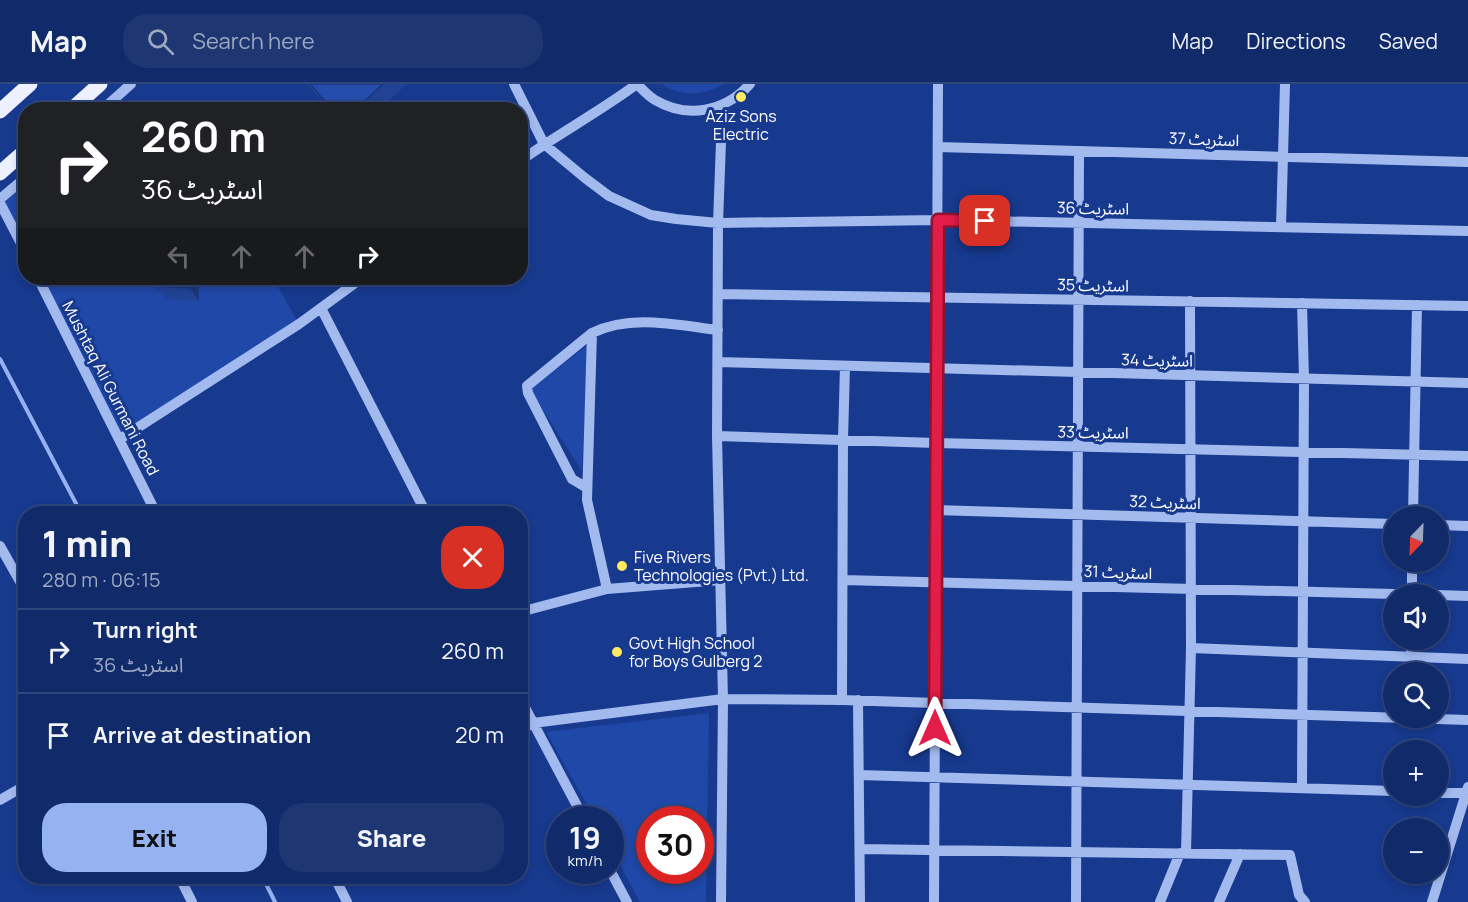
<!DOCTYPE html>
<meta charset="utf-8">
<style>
body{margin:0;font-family:Manrope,"Noto Sans Arabic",sans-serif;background:#1e3772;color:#f1f3f6;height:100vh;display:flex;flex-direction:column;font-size:22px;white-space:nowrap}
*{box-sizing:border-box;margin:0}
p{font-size:20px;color:#9ca7c1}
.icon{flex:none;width:33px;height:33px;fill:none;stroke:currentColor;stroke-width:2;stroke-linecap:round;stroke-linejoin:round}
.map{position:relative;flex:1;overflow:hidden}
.sheet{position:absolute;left:18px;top:422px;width:510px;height:378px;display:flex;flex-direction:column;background:#112b6a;border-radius:24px;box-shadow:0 3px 9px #0003,0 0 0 2px #30477e}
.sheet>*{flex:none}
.banner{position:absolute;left:18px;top:18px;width:510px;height:183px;border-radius:24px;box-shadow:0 3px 9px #0003,0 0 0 2px #30477e;background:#202124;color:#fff;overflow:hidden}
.needle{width:39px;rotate:203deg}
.buttons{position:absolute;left:1383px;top:422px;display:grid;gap:12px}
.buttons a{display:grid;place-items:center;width:66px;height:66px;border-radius:50%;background:#112b6a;box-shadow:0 3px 9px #0003,0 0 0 2px #30477e;font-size:30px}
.speed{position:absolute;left:546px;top:722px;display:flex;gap:12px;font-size:30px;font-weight:700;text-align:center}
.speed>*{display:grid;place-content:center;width:78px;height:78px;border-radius:50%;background:#112b6a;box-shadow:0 3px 9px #0003,0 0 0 2px #30477e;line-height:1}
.speed small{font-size:15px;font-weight:400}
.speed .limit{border:9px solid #d22;background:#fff;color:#111}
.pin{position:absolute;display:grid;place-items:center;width:51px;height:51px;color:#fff;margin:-26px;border-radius:12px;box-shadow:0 3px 9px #0006}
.me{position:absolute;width:66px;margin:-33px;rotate:0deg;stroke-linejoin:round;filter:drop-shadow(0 0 4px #0008)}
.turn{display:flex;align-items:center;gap:21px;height:126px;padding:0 24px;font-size:27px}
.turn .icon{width:78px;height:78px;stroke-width:2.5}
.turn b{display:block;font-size:42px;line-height:51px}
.lanes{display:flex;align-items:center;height:57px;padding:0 24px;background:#0003;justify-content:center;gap:30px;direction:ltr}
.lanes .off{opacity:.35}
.round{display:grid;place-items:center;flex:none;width:63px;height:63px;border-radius:24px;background:#1e3772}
.headline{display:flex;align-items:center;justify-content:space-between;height:102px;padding:0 24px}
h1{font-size:36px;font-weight:800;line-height:45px}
.button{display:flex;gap:12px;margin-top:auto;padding:12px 24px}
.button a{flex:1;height:69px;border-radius:24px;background:#95b2f1;color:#111;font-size:24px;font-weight:800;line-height:69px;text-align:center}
.button a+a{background:#1e3772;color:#f1f3f6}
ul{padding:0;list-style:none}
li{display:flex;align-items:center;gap:18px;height:84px;padding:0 24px;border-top:2px solid #30477e}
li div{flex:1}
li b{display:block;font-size:22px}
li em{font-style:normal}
header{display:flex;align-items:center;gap:36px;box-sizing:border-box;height:84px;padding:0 30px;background:#112b6a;border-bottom:2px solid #30477e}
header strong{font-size:28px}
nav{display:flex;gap:33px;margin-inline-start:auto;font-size:21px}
.search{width:420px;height:54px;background:#1e3772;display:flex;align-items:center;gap:15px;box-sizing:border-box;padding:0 21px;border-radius:24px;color:#9ca7c1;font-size:22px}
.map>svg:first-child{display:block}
.green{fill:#2048a8;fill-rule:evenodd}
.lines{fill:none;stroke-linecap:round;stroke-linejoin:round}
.stream{stroke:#96b2f2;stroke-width:4}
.minor{stroke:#a3baef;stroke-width:10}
.major{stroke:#ecf0ff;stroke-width:15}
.wall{fill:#214295}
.shaded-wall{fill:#1b3679}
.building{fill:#264dad;stroke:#1b3679;stroke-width:1.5}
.route-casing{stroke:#92132f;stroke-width:15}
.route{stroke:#e11d48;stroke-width:10}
.poi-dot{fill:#ffea62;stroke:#17398e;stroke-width:2}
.labels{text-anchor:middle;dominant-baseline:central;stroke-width:6;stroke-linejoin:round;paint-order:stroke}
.poi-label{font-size:16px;fill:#fff;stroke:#17398e;text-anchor:start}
.street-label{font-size:16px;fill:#fff;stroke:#17398e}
</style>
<header>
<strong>Map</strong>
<div class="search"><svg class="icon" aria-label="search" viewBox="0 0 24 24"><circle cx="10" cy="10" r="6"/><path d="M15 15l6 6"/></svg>Search here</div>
<nav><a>Map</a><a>Directions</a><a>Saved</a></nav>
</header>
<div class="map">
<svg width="1468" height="818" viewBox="0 0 1468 818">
<rect width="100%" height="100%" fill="#17398e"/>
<path class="green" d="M662,0H723C706,12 678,13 662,0Z
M25,93V169L0,115Z
M38,194H273L299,240L120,355Z
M588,261L582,387L533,311L532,304Z
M709,629L706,818H640L611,764L610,735H595L546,648ZM650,735H700V786H650Z"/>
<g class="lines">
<path class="stream" d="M0,275L81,429
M262,792L275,818"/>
<path class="minor" d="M514,0L544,60L585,94L609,112L651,131L676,135L718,139L938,136L1468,147
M637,0C642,5 648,12 655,16C687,35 725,28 750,0
M717,23L721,58L718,139L717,352L723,615L721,818
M102,26L131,0
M938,63L1468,78
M520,77C558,50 599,28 637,0
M0,115L26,93
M0,119L26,169
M1281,143L1285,0
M38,194L156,429
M718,210L1468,222
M321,224L426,429
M592,249L587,416L607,505
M718,278L1468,299
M717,352L936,359L1468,372
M120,355L299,240L362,194
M587,404L572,395L528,309L527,302L592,249C631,230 676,241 718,246
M935,426L1394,440
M1413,432L1417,221
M1438,441L1468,442
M0,462L26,508
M843,496L1394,510
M1412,510V477
M1438,511L1468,512
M520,528L607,505L721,496
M1191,564L1468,575
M1411,573V555
M520,614L584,735
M842,616L843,355L845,283
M858,616L860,818
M520,646L533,639L723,615L842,616L1468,636
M859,691L1394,707
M1302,704L1304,295L1302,219
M1438,709H1466
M0,716L26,701
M860,765L1290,771L1299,811L1305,818
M1186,769L1191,564L1190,217
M610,786L627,818
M179,792L192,818
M334,792L347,818
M934,818L938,0
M1076,818L1079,67
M1160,818L1180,769
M1219,818L1240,770
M1432,818L1468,703"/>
<path class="major" d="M71,26L100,0
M0,27L30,0
M0,89L26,66"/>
</g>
<path class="wall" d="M307,0H407L378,26H330Z
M149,194H198L199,217L166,215L162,209L158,208Z"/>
<path class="shaded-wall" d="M189,194H198L199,217L190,204Z"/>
<path class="building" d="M310,0H383L355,26H333Z
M149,194H189L190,204L157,202L156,197L149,195Z"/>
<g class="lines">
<defs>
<path id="route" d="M935,644L938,136L985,137"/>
</defs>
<use href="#route" class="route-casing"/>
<use href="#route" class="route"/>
</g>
<g class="poi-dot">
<circle cx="741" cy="13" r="6"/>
<circle cx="622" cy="482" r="6"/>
<circle cx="617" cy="568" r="6"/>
</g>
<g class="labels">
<g class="poi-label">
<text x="741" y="32" text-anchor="middle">Aziz Sons<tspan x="741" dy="18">Electric</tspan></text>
<text x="634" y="473">Five Rivers<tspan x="634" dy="18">Technologies (Pvt.) Ltd.</tspan></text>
<text x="629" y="559">Govt High School<tspan x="629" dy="18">for Boys Gulberg 2</tspan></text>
</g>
<g class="street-label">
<text transform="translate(1204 55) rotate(2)">اسٹریٹ 37</text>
<text transform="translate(1093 124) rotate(1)">اسٹریٹ 36</text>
<text transform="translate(1093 201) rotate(1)">اسٹریٹ 35</text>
<text transform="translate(1157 276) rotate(1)">اسٹریٹ 34</text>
<text transform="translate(111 304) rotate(63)">Mushtaq Ali Gurmani Road</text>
<text transform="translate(1093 348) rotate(1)">اسٹریٹ 33</text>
<text transform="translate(1165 418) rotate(2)">اسٹریٹ 32</text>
<text transform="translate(1118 488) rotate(2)">اسٹریٹ 31</text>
</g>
</g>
</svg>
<div class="buttons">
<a><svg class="needle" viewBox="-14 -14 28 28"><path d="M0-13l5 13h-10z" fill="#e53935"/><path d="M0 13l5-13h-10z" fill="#9ca7c1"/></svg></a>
<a><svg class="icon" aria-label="sound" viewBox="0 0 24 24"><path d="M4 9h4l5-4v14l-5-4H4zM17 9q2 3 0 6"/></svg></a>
<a><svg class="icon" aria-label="search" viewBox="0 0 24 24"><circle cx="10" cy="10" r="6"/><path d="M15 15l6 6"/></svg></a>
<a>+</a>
<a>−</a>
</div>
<div class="speed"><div>19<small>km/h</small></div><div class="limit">30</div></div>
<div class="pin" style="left:985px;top:137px;background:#d93025"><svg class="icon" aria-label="arrive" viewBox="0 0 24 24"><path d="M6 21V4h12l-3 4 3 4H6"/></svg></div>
<svg class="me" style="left:935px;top:644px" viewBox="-20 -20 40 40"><path d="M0-17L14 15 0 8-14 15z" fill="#e11d48" stroke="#fff" stroke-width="4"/></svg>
<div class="banner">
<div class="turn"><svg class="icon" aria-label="right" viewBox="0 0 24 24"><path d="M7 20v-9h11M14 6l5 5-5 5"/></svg><div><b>260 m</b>اسٹریٹ 36</div></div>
<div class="lanes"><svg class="icon off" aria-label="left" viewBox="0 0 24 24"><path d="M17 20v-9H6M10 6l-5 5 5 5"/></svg><svg class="icon off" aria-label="ahead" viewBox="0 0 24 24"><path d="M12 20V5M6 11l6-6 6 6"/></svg><svg class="icon off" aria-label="ahead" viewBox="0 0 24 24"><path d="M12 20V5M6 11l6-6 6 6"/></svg><svg class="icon" aria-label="right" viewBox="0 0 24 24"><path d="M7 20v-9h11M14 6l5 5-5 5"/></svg></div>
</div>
<section class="sheet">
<div class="headline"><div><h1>1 min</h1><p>280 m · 06:15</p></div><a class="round" style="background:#d93025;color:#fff"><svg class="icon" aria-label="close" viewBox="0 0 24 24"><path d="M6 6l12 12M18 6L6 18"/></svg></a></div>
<ul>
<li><svg class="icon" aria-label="right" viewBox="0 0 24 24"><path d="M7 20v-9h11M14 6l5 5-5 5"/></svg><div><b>Turn right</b><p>اسٹریٹ 36</p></div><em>260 m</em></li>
<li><svg class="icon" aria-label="arrive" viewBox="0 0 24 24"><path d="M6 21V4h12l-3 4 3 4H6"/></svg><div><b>Arrive at destination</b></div><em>20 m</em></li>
</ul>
<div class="button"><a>Exit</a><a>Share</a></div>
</section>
</div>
